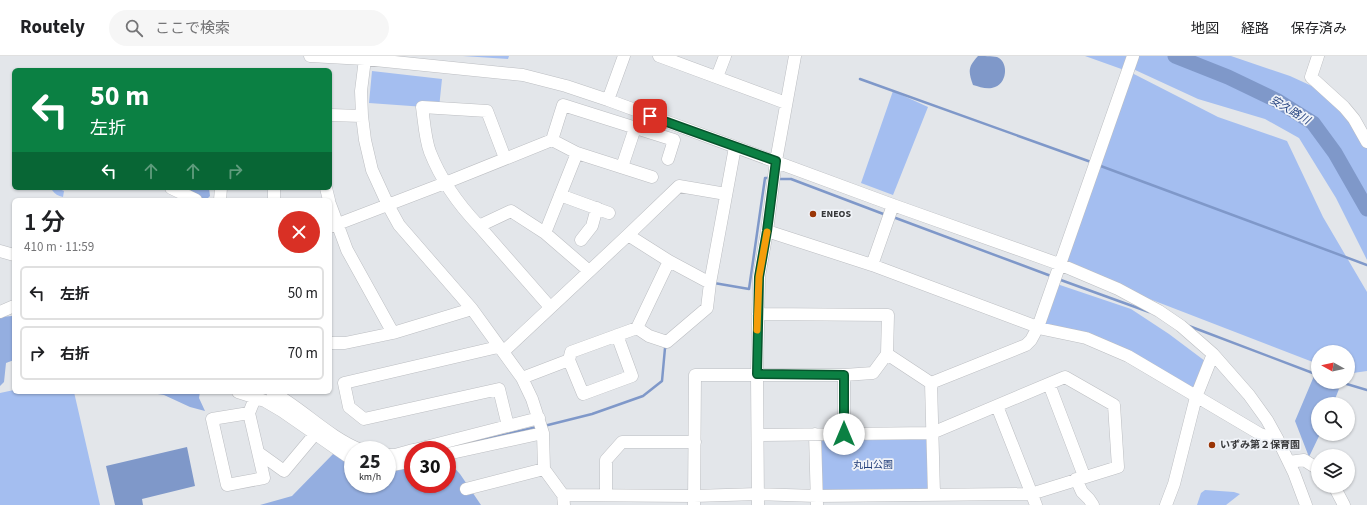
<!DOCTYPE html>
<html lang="ja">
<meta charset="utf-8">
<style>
body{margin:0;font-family:"Source Sans 3","Noto Sans JP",sans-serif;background:#f6f6f6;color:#202124;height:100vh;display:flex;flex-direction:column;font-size:15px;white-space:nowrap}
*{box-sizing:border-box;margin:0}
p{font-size:13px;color:#757577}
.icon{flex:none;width:22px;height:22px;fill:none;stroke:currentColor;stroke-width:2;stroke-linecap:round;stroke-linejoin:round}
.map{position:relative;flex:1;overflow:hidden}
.panel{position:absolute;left:12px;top:142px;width:320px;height:196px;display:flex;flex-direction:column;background:#fff;border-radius:6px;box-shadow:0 1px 3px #0004}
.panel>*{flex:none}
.guide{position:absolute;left:12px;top:12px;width:320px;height:122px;border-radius:6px;box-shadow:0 1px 3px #0004;background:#0b8043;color:#fff;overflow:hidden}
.needle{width:26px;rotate:278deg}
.controls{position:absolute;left:1311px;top:289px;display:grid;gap:8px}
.controls a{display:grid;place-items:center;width:44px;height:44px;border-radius:50%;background:#fff;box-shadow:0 1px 3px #0004;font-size:20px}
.speed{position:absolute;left:344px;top:385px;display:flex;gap:8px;font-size:20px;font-weight:700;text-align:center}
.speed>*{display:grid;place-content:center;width:52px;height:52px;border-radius:50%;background:#fff;box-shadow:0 1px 3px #0004;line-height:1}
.speed small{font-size:10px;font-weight:400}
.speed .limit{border:6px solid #d22;background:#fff;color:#111}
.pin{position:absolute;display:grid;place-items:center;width:34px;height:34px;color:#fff;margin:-17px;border-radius:8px;box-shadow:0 2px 6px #0006}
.me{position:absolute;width:44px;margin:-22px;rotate:0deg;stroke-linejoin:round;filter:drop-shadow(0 0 3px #0008)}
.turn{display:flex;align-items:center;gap:14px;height:84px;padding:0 12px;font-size:18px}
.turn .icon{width:52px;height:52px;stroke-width:2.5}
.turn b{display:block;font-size:28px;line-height:34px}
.lanes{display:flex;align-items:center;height:38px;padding:0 12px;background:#0003;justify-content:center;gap:20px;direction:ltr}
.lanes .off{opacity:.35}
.round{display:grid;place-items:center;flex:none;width:42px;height:42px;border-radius:21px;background:#f6f6f6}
.head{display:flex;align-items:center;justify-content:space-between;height:68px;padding:0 12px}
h1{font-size:24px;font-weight:600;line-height:30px}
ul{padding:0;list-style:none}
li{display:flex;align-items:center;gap:12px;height:54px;margin:0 8px 6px;padding:0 4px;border:2px solid #e0e0e0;border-radius:6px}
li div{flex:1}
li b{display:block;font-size:15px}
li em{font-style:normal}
header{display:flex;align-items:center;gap:24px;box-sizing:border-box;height:56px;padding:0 20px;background:#fff;border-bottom:1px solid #e0e0e0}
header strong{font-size:19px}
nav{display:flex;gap:22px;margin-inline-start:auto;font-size:14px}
.search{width:280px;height:36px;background:#f6f6f6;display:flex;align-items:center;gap:10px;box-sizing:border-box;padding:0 14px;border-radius:22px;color:#757577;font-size:15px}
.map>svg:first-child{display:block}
.green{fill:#a4bef0}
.forest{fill:#94aee0}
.water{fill:#7f98c9}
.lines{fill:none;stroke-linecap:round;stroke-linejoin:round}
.stream{stroke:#7f98c9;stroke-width:2.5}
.river{stroke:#7f98c9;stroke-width:15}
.minor-casing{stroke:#bcbec2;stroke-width:13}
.minor{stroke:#fff;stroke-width:12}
.route-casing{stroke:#07532c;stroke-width:10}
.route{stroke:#0b8043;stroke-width:7}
.slow{stroke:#f59e0b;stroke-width:7}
.poi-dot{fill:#9a3506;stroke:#f0f3f8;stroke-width:1.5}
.labels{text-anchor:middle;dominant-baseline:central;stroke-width:3.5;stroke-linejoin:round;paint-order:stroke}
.poi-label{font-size:10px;font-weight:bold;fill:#37383a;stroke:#f0f3f8;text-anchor:start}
.park-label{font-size:10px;fill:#213e79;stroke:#f0f3f8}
.water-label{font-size:11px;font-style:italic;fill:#284581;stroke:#f0f3f8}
</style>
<header>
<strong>Routely</strong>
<div class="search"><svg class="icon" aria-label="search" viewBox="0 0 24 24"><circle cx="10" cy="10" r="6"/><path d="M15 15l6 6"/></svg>ここで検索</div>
<nav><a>地図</a><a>経路</a><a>保存済み</a></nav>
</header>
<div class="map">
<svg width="1367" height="449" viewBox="0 0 1367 449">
<rect width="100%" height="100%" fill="#e3e6ea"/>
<path class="green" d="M463,0H509L508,3Z
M1085,0H1231L1290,20L1314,31L1346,52L1367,86V204L1336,142L1299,82L1265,63L1198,43L1133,13L1128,15L1218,61L1287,85L1323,161L1367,236V315L1353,317L1348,316V296H1318V308L1059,208L1127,15Z
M372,15L442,23L439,52L369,47Z
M893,35L928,51L893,139L861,127Z
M54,132H57L64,135L63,141C58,140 55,138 52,134Z
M1057,228L1131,253L1169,278L1209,308L1198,338L1043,267Z
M14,334V336H74L100,449H0V337Z
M925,381L928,383L929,431L925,434L822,436L821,383Z
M1205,434L1234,436L1240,438L1226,449H1197L1201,437Z"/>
<path class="forest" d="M189,132H209L210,140L207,143C198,142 194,139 189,132Z
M12,260L14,261V304L6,307L4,326L0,330V261Z
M1314,320L1318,322V326H1325L1339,333L1333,348H1318V378H1320L1309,401L1295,365Z
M145,336H200L199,342L205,355L190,351L164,339Z
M333,398L353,401V428H387V408H413V428H447V406H449L460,418L481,449H260L292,440Z"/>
<path class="water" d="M978,0C983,0 992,0 997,1C1009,6 1007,27 995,31C988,34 980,31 973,29C968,15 968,11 978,0Z
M187,391L195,430L142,443L143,449H115L106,410Z"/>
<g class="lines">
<path class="stream" d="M860,23L1091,106
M1098,109L1367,209
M778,123H791L886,159
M893,161L1051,220
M1058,223L1149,256
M714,227L749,233L765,122H771
M1189,270L1318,319
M1340,326L1367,334
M544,370L592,358L643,340L662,325L665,292L667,291
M453,391L537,371
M439,394L448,392"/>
<path class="river" d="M1175,0L1228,21L1278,45L1313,67L1335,97L1367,153"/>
<defs>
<path id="minor" d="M310,0L365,3L523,19L566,30L608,44L893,149L1059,208L1118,233L1159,255L1181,270L1213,298L1249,339L1267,364L1278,384L1294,417L1306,449
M659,0L786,47
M1318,0L1311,21L1344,51L1354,63L1367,86
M365,3L361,35L362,60L365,84L372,114L388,149L399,169L472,253L522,322L532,343L543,377L544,413L563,439L564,449
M717,21L725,0
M608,44L624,0
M330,59L362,60
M552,84L577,97L652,121
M505,102L487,55L422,51C424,64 425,83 430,96C441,124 458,148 479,170L511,155L545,177L589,215
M622,111L635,72
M171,132L196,144
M274,132V144
M326,132L329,144
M560,139L609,157
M220,144L221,132
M330,148L347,194L393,277
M479,170L550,251
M330,171L445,127L552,84L563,49L674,84L668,103
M767,175L872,209L1043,273L1086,282L1128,300L1260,378L1278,384
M545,177L577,97
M628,179L669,205
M581,184L592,170L597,152
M0,195L14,199
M872,209L893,149
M0,256L14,250
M637,272L649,280L667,286L707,252L710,227
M330,287H345L393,277L472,253
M498,291L344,327L349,351L364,363L499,333L508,370
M503,296L628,179L679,130L726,138
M887,298L931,327
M569,304L583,338L632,320L617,279
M522,322L569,304L571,296L637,272L669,205L710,227L735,91
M931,327L1026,289L1031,284L1038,271L1133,0
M931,327L934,438
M1049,328L1084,420
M238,336L265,345L282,355L347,400L353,403
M272,336C303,353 328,381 361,394
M997,350L1036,449
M249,357L264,422L227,429L212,363L249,357L255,342
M844,377V319
M815,378L817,449
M414,394L539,362
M259,397L284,415L315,378
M447,398L543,377
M387,399H395L413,394
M1289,406L1304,404L1318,413
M387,410L413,405
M1076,423L1082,436L1089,443L1093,449
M1334,430L1344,449
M466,433L544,413
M563,439L694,440L758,438L817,440L1031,438L1118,411L1114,349L1065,321L932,377L758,379
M606,439V404L622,386H695
M694,449L695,319H844L873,317L887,298L888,259L758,258
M758,449L757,319L759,221L767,175L776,105L795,0
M1166,449L1174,428L1196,341L1213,298"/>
</defs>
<use href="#minor" class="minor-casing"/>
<use href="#minor" class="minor"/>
</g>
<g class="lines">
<defs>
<path id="route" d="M650,60L776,105L767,175L759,221L757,318L844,319V378"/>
</defs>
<use href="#route" class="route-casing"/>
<use href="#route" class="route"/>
<path class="slow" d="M757,274L759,221L767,176"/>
</g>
<g class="poi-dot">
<circle cx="813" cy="158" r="4"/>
<circle cx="1212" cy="389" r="4"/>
</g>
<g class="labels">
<g class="poi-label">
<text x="821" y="158">ENEOS</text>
<text x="1220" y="389">いずみ第２保育園</text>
</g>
<g class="park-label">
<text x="873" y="409">丸山公園</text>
</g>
<g class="water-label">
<text transform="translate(1290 54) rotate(31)">安久路川</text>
</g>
</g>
</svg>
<div class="controls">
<a><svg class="needle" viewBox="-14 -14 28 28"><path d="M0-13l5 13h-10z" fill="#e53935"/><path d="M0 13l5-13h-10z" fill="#757577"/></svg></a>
<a><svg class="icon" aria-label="search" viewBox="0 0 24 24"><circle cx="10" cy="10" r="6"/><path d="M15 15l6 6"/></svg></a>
<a><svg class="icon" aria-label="layers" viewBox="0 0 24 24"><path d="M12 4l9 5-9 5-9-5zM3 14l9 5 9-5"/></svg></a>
</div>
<div class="speed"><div>25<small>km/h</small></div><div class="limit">30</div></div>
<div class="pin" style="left:650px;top:60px;background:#d93025"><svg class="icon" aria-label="arrive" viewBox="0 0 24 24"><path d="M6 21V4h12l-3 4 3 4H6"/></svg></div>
<svg class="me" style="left:844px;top:378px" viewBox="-20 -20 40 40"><circle r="19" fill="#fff"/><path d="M0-13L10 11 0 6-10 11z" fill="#0b8043"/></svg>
<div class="guide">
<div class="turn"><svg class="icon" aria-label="left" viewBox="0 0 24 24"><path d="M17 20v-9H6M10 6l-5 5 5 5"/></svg><div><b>50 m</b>左折</div></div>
<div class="lanes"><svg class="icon" aria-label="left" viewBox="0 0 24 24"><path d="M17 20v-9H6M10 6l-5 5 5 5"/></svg><svg class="icon off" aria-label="ahead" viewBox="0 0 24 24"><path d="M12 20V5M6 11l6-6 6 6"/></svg><svg class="icon off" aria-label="ahead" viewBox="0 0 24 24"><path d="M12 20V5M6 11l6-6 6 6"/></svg><svg class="icon off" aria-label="right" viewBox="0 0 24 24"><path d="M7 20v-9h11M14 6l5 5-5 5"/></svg></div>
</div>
<section class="panel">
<div class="head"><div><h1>1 分</h1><p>410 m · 11:59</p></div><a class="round" style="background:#d93025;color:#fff"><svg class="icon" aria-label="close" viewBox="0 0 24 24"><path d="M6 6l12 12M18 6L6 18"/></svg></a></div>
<ul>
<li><svg class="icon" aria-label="left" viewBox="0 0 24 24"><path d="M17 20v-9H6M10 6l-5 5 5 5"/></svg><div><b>左折</b></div><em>50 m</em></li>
<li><svg class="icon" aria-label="right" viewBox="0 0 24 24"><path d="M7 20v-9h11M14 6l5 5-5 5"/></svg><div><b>右折</b></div><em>70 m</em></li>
</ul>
</section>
</div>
